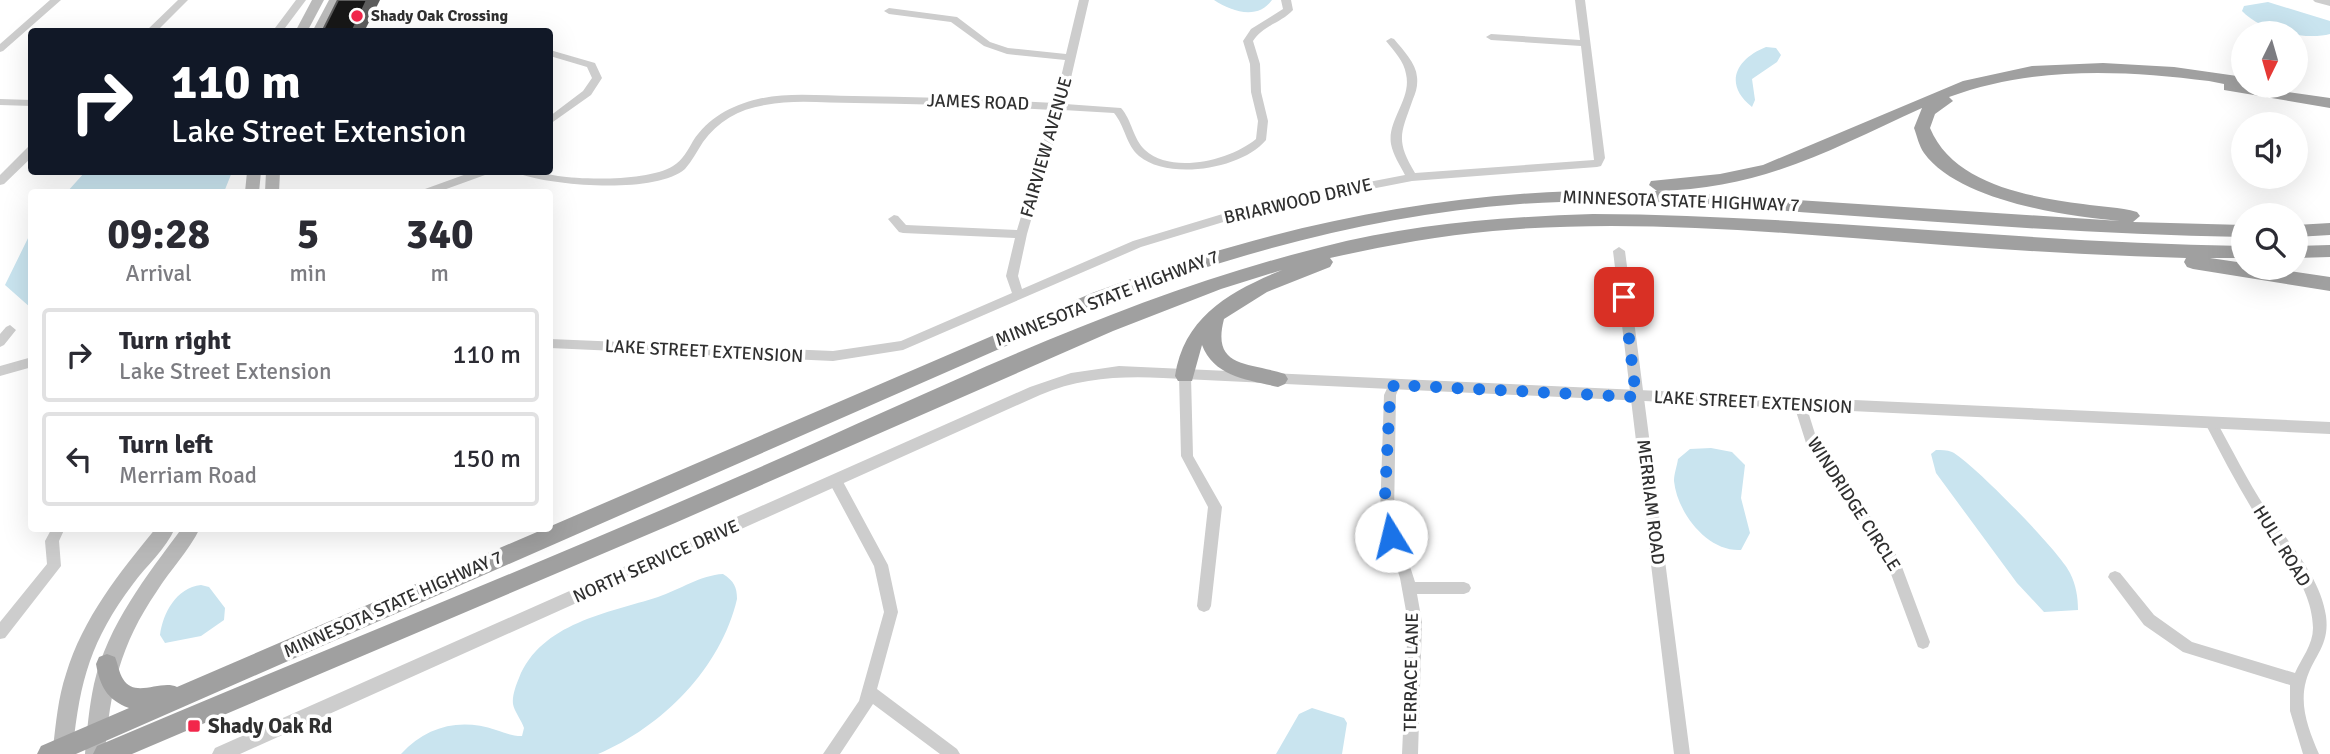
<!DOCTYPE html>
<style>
body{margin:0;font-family:Signika,sans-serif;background:#f2f2f3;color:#2b2b33;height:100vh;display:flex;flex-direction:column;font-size:26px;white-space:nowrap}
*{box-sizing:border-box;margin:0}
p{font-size:23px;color:#7c7c81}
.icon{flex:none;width:38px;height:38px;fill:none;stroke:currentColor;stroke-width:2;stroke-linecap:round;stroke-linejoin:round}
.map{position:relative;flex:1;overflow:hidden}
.details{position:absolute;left:28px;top:189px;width:525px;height:343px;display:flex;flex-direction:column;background:#fff;border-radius:7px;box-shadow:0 7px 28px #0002}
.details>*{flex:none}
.hud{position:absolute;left:28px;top:28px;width:525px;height:147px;border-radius:7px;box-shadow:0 7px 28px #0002;background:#111827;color:#fff;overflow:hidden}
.needle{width:46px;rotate:185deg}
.controls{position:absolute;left:2231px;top:21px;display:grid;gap:14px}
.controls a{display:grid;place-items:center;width:77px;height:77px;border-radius:50%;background:#fff;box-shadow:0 7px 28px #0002;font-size:35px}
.pin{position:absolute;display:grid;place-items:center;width:60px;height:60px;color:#fff;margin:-30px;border-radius:14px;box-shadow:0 4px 10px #0006}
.me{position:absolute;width:77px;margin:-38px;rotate:351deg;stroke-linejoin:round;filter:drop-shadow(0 0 5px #0008)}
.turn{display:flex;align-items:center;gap:24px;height:147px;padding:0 28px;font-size:32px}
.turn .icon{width:91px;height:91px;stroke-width:2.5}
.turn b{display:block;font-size:49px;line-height:60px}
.eta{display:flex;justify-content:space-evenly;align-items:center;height:119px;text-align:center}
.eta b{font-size:42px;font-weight:700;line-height:49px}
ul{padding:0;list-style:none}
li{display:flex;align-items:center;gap:21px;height:94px;margin:0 14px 10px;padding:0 14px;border:4px solid #e1e1e2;border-radius:7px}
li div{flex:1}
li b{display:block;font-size:26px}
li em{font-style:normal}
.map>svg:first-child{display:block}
.water{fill:#c9e4ef}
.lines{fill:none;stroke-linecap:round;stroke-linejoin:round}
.minor{fill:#cdcdcd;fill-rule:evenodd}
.tertiary{fill:#cdcdcd;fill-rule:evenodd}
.secondary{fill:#bababa;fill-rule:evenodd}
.trunk{fill:#a0a0a0;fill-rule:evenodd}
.shaded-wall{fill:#5d5d5d}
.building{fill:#171717;stroke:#5d5d5d;stroke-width:2}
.route{stroke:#1a73e8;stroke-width:12;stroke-dasharray:0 21.6}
.poi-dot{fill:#f2274b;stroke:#fff;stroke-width:2.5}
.labels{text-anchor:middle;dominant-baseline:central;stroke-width:7;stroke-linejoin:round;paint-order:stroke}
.far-poi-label{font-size:16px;font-weight:bold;fill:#303030;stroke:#fff;text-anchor:start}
.street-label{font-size:18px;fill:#303030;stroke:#fff}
.near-poi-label{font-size:21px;font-weight:bold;fill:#303030;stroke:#fff;text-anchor:start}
</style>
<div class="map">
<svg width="2330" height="754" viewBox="0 0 2330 754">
<rect width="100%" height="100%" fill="#fff"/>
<path class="water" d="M1214,0H1272C1258,20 1232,12 1214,0Z
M2268,2L2330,21V34C2305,41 2259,30 2242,11L2244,6Z
M1766,47L1776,48L1781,55L1777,62L1752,79L1755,100L1752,107C1723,84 1736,59 1766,47Z
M85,172H232L224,192H67Z
M31,232L32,308H31L5,285Z
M1711,448L1732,452L1745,465L1741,498L1750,533L1741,550C1707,552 1677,512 1674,481C1674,474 1677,466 1678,459L1690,449Z
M1936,450C1941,450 1947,450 1952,452C1971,461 2061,553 2070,573C2076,585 2078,597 2078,610L2044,612L2017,583L1936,473L1931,454Z
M723,574C734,581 737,587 737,599C721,668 662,727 598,754H401C427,726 460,718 496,730C506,733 511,736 522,736L524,728C522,721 514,711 513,704C512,696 516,685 519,678C541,623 608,613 658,597C679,590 701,575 723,574Z
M201,585L209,587L225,608L224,620L201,636L165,643L160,635C163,613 176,588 201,585Z
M1312,708L1344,718L1347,723L1342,754H1276L1299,714Z"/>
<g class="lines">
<path class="minor" d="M50,0H61L3,51L0,52V44Z
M178,0H188L156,32H145Z
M296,0H306L282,32H272Z
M1079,0H1089L1065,104L1121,108C1132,120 1133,139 1145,150C1172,175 1231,160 1256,139L1258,121L1251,92L1250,64L1243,41L1251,29L1283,9L1281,0H1291L1293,10C1281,23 1262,26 1253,41L1260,64L1261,92L1268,121L1266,140C1242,169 1169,181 1139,156C1126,145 1125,126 1114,113L1063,110L1027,234L1018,276L1022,289L1133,241L1259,203L1405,175C1400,165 1393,155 1391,144C1387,120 1412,99 1406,74C1404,61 1394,51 1386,41L1391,38L1394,39C1403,50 1416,63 1417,77C1418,85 1416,92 1413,99C1401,134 1395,139 1415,173L1594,160L1581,46L1491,40L1486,37L1491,34L1580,40L1575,0H1585L1605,158L1601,166L1597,167L1412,181L1263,210L1141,247L903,350L833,361L550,348V339L833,351L901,341L1012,293L1006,276L1015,238L903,233L899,232L888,219L894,215L898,216L906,225L1017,230L1053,110C987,106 921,104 855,103C826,103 794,99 765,105C739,109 718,121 703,142C697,151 692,161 685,169C656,194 557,186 523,175L522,172C534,171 545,174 558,176C586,180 649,181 673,166C682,161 688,150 693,141C708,118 730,106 758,99C788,92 822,96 853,96C920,97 987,99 1055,103L1065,60L1007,54L984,46L951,22L889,14L884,11L889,8L957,17L990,42L1008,48L1066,54Z
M2313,0H2330V6L2315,2Z
M550,50L595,63L602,78L591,95L550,124V116L583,91L592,78L587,67L550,56Z
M0,99L32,100V106L0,105Z
M28,147H32V157L4,184L0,185V175Z
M472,172H486L485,175L438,192H424L425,189Z
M1619,247L1625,251L1690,754H1674L1613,251Z
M10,325L16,330L4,345L0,347V334L6,327Z
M32,357V367L0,376V366Z
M1185,371L1189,373L1191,376L1193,456L1222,507L1211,606L1209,610L1204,612L1199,610L1197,606L1208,507L1181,456L1179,376L1181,373Z
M1394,380L1398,382L1400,385L1396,395L1394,516L1415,582H1464L1469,584L1471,588L1469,592L1464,594H1417L1422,622L1418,754H1402L1408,622L1400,578L1380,516L1384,395L1390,382Z
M1800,400L1804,401L1806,405L1816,437L1899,559L1930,642L1928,647L1923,649L1918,647L1888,566L1806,443L1794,405L1796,401Z
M2211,418L2215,419C2232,449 2247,480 2266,509C2287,542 2320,575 2326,616C2330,646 2313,656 2306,681C2299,706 2309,731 2319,754H2303L2290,711V685L2183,652L2144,625L2108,577L2110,573L2115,571L2120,573L2154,615L2192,642L2295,673C2301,659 2313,645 2313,628C2312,582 2274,546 2252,509C2235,481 2220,452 2205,423L2207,419Z
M836,477L841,478L888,565L898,612L877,689L957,749L960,754H940L873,704L840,754H823L859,701L884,612L874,566L829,482L831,478Z
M52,528H65L59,541L61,566L5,638L0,639V622L47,564L45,541Z"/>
<path class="tertiary" d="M1119,366L2330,422V434L1163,378C1120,376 1080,378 1040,395L240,754H212L215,748L1030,387L1071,373Z"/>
<path class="secondary" d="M312,0H324L307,32H295Z
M329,0H341L324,32H312Z
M247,172H261L259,192H245Z
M266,172H280L279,192H265Z
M156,528H175C166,549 146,566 133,584C91,640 80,680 73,748L70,754H56L53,748C56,723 58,698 66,674C83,618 119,573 156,528Z
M182,528H200C189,551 170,570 157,591C120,645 110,690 105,754H85C87,731 89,707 94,684C108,624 146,577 182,528Z"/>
<path class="trunk" d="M2103,63L2174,67L2244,77V86L2330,98V108L2230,91L2224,90V84L2209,81C2122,70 2033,66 1949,97L1953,101L1935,114L1930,128C1953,184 2029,197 2083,204C2101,207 2120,207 2137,212L2140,216L2133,222L2244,225V237C2104,235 1966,224 1827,214C1725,206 1622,197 1520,204C1376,215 1239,252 1104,303L76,754H37L41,746L129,708C107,700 100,686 96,664L99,657L107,654L115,657C118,664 119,673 123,679C135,699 161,679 177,687L1092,293C1278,224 1457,185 1657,191L1649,185L1651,181L1720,174L1763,165L1963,81L2032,66ZM1922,108L1914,128C1917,136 1919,146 1924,153C1959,201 2065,216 2120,221L1657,191C1762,189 1830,150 1922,108Z
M1593,214C1810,215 2026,243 2244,246V258H2210L2244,263V268H2270L2330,277V291L2193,269L2187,267L2184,262L2186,258C2075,255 1964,247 1853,238C1733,229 1612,220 1493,231C1438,236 1384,246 1330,258L1333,262L1330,267L1267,292L1224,319C1211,369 1249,362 1285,374L1288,379L1285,384L1278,387C1249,380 1214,377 1202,345L1192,381H1178L1175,376C1184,316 1231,291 1282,270L1221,289L1113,331L675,523L132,754H93L97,746C306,657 517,573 726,482C921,398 1115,298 1322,247C1411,224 1502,217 1593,214Z
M2330,223V235L2296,237V225Z
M2330,245V257L2296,258V246Z"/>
</g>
<path class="shaded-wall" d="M367,0H380L364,32H352Z"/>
<path class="building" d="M338,0H367L352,32H322Z"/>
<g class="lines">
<path class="route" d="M1391,536L1385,496L1390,395L1394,385L1636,397L1624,297"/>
</g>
<g class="poi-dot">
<circle cx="357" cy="16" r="7"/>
<rect x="187" y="719" width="14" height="14" rx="3.5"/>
</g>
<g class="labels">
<g class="far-poi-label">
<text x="371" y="16">Shady Oak Crossing</text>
</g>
<g class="street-label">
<text transform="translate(978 102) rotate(2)">JAMES ROAD</text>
<text transform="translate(1046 147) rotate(-74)">FAIRVIEW AVENUE</text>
<text transform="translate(1298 201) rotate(-13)">BRIARWOOD DRIVE</text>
<text transform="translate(1681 201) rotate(2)">MINNESOTA STATE HIGHWAY 7</text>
<text transform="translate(1107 298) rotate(-21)">MINNESOTA STATE HIGHWAY 7</text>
<text transform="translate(704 351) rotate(3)">LAKE STREET EXTENSION</text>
<text transform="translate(1753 402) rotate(3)">LAKE STREET EXTENSION</text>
<text transform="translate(1651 502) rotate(83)">MERRIAM ROAD</text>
<text transform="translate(1854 504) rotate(57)">WINDRIDGE CIRCLE</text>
<text transform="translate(2282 546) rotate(58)">HULL ROAD</text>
<text transform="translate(656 561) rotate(-24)">NORTH SERVICE DRIVE</text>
<text transform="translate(393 604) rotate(-24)">MINNESOTA STATE HIGHWAY 7</text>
<text transform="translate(1411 672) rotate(-89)">TERRACE LANE</text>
</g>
<g class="near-poi-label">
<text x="208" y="726">Shady Oak Rd</text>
</g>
</g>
</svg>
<div class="controls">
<a><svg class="needle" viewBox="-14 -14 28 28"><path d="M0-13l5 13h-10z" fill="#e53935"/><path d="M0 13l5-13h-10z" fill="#7c7c81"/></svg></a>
<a><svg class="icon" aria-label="sound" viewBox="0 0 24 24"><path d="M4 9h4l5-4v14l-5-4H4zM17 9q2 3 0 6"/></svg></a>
<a><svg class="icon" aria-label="search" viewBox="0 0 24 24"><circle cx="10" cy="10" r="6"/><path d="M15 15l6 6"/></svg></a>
</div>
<div class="pin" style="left:1624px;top:297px;background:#d93025"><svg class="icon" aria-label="arrive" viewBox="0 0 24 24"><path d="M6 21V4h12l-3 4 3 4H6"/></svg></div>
<svg class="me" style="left:1391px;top:536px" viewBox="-20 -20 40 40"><circle r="19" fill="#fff"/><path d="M0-13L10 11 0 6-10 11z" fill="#1a73e8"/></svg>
<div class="hud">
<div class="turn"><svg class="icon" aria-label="right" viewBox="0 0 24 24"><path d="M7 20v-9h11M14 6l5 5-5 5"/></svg><div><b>110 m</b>Lake Street Extension</div></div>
</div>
<section class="details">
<div class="eta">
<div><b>09:28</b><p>Arrival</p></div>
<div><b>5</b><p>min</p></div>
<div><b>340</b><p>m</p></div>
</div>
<ul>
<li><svg class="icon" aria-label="right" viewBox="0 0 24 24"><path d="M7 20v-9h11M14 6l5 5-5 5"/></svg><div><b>Turn right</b><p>Lake Street Extension</p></div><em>110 m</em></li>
<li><svg class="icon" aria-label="left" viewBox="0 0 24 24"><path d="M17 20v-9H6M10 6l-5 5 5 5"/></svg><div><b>Turn left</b><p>Merriam Road</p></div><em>150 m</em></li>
</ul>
</section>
</div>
